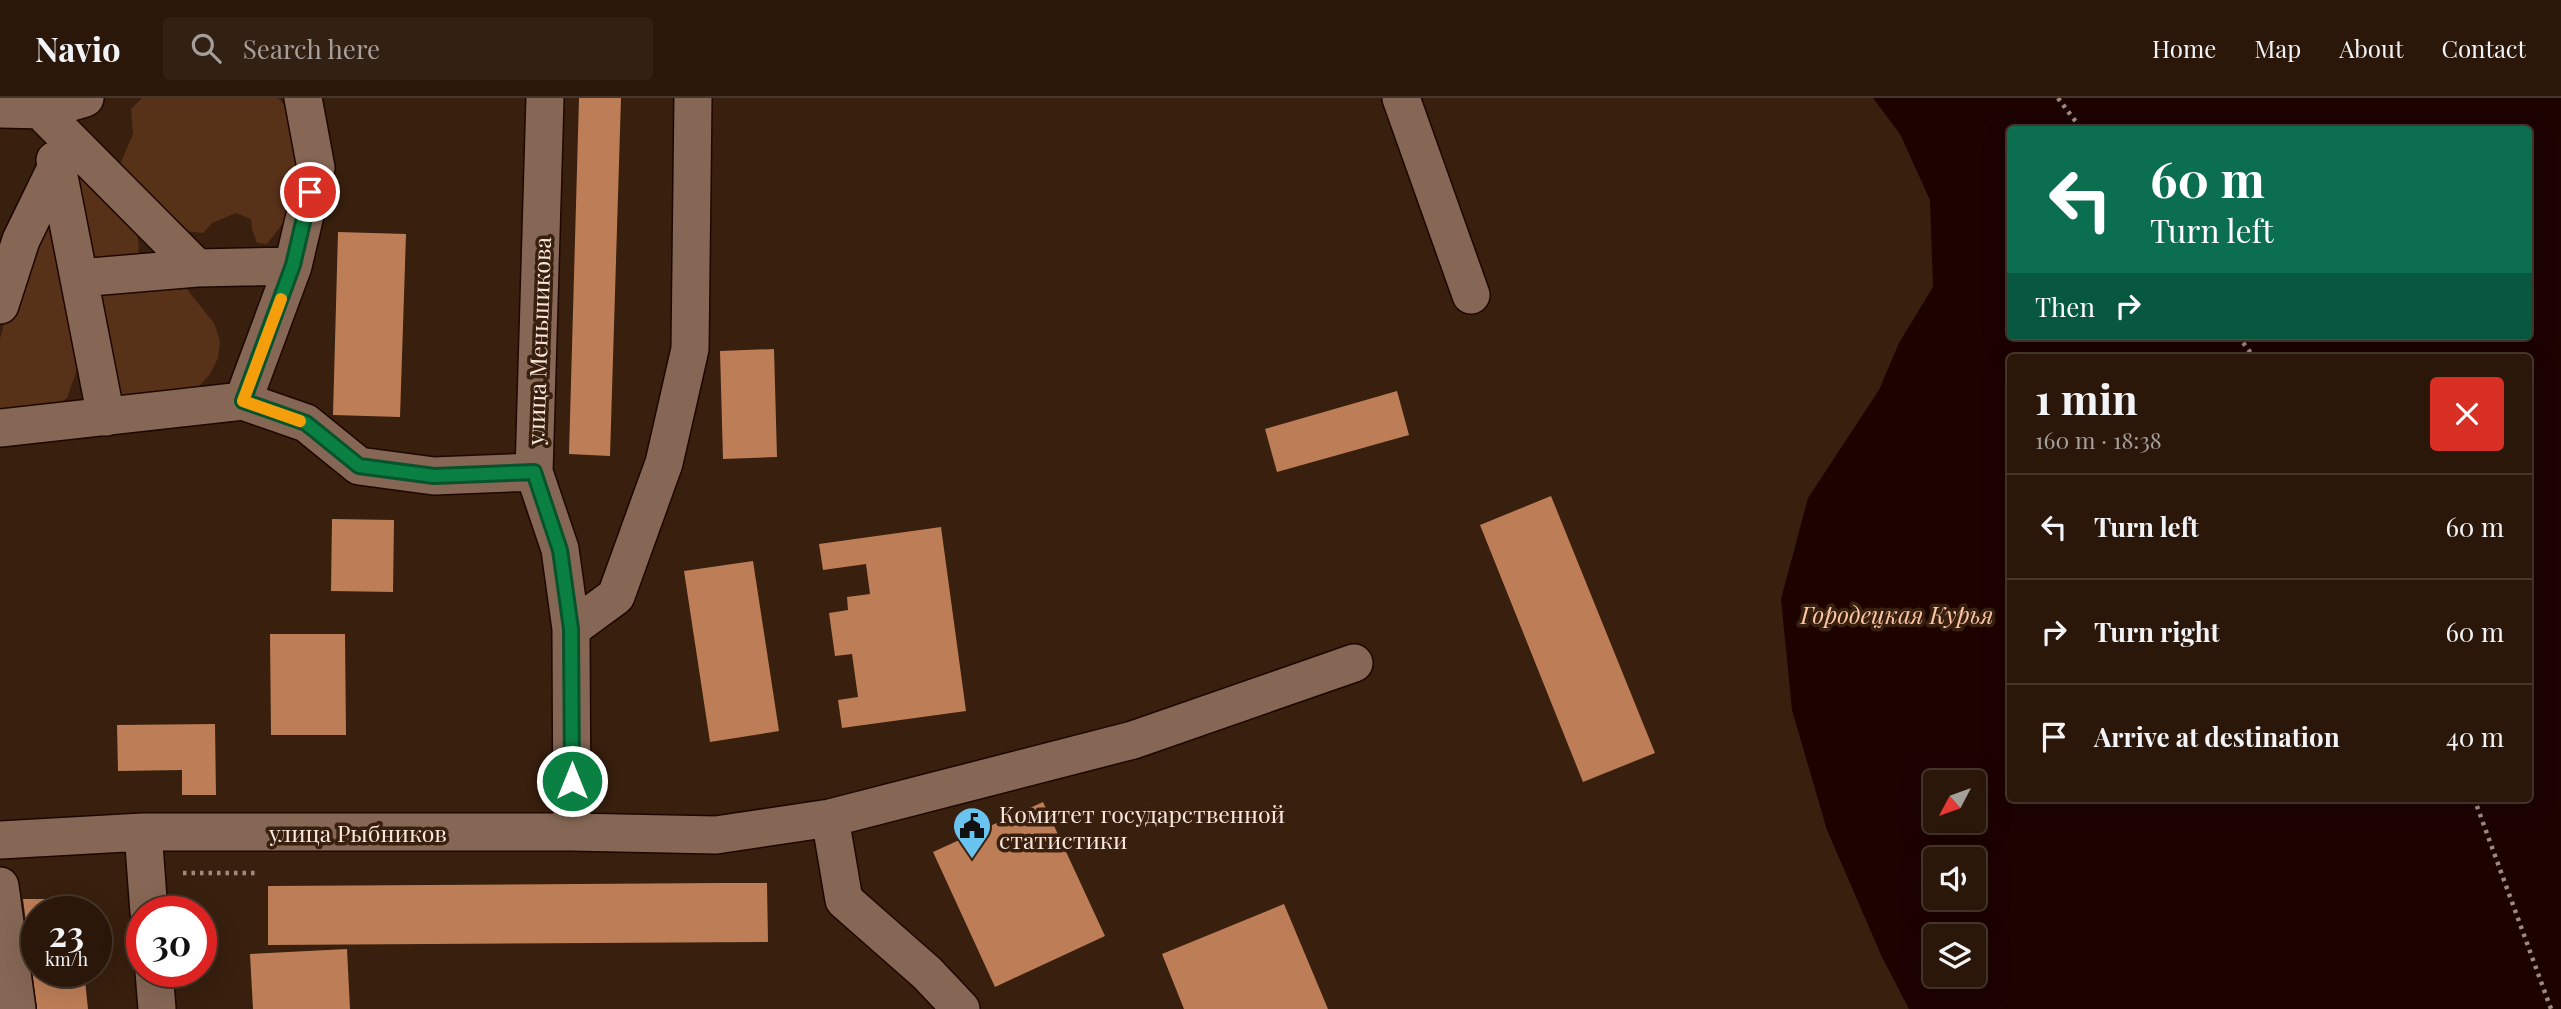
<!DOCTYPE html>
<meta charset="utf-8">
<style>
body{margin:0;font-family:"Playfair Display",serif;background:#322013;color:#f1f3f6;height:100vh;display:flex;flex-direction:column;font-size:26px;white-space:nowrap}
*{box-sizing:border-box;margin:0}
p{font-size:23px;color:#a59f9c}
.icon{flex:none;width:38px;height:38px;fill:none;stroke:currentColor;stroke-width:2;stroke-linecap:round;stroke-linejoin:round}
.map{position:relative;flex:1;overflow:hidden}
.drawer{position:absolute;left:2007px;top:256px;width:525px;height:448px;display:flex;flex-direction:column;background:#2a170a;border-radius:7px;box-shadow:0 7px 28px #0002,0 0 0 2px #46362b}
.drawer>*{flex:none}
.guide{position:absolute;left:2007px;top:28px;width:525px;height:214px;border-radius:7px;box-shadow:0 7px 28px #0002,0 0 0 2px #46362b;background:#0b6e4f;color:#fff;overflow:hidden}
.needle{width:46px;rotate:229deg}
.fabs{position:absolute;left:1923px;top:672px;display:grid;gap:14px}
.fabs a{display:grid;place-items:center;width:63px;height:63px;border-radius:7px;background:#2a170a;box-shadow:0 7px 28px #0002,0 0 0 2px #46362b;font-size:35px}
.speed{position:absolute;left:21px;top:798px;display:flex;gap:14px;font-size:35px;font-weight:700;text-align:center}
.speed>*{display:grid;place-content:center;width:91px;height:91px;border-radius:50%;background:#2a170a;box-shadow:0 7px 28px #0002,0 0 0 2px #46362b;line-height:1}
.speed small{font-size:18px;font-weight:400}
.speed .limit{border:10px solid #d22;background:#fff;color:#111}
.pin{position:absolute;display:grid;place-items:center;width:60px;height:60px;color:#fff;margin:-30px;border:4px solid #fff;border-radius:50%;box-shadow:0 2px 7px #0007}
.me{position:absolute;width:77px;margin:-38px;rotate:0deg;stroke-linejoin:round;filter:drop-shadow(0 0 5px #0008)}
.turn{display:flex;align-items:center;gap:24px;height:147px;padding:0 28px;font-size:32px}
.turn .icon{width:91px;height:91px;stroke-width:2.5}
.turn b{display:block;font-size:49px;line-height:60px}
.then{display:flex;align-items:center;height:66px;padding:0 28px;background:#0003;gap:14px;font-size:26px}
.round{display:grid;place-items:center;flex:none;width:74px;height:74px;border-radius:7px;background:#322013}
.headline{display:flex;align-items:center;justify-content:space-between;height:119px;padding:0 28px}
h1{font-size:42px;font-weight:700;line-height:52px}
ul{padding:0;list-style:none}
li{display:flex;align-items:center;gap:21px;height:105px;padding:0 28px;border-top:2px solid #46362b}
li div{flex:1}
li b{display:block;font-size:26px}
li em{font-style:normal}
header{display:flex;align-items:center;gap:42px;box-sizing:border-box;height:98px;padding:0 35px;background:#2a170a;border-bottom:2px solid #46362b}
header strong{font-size:33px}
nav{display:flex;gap:38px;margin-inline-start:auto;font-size:24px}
.search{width:490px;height:63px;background:#322013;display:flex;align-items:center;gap:18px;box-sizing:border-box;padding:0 24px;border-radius:7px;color:#a59f9c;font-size:26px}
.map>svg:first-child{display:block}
.green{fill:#583119}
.water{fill:#1c0300;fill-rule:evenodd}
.building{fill:#bd7e57}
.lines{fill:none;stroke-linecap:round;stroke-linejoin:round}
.minor-casing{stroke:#1e0700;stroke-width:40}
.path{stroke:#a08a7d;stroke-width:4.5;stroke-dasharray:3.5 5;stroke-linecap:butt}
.minor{stroke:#866755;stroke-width:37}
.route-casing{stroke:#07532c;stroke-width:18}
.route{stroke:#0b8043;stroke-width:12}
.slow{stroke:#f59e0b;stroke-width:12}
.labels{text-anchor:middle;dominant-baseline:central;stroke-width:7;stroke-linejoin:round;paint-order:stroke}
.street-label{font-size:23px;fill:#f9e7dd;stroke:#381f0e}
.poi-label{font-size:23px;fill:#f9e7dd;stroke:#381f0e;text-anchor:start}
.water-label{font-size:24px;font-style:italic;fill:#fbc5a6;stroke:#381f0e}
</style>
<header>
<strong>Navio</strong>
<div class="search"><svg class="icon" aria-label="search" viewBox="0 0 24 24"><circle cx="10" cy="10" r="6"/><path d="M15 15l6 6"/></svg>Search here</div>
<nav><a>Home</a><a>Map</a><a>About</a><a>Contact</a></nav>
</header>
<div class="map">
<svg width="2561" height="911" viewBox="0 0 2561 911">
<rect width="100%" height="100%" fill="#381f0e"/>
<path class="green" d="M142,0H278L298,22L306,47L290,116L267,146L257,145L252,131L251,121L236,115L212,125L203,135L184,133L126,80L121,64L133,36L131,11Z
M81,80C107,95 144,123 138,155L101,163L90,160L73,83Z
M45,119L72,215L80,263L67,300L38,318H0V241L12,194Z
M178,180L214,225L220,243L218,260L210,276L195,293L114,306L97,198L104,190Z"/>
<path class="water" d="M1873,0H2561V911H1909L1882,859L1827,732L1792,612L1781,501L1808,400L1879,292L1899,245L1933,189L1930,102L1900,36ZM2011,32H2529V238H2011ZM2011,259H2529V700H2011ZM1936,684H1974V723H1936ZM1936,761H1974V800H1936ZM1936,838H1974V877H1936Z"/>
<path class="building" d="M579,0H621L610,358L569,356Z
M338,134L406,136L400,319L333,317Z
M774,251L777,359L723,361L720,253Z
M1397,293L1409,337L1277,374L1265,331Z
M1551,398L1655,655L1583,684L1480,427Z
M332,421L394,422L393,494L331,493Z
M941,429L966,613L842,630L838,602L858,599L852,556L835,558L829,515L848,512L847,499L870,496L866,466L823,472L819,446Z
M753,463L779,633L710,644L684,473Z
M270,536H345L346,637H271Z
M215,626L216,697H182V672L118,673L117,627Z
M1043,704L1105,838L995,889L933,754Z
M720,785H767L768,844L268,847V788Z
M23,801H75L76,814H37V873H84L88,911H37Z
M1284,806L1328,911H1184L1162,856Z
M347,851L350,911H253L250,856Z"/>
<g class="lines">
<defs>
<path id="minor" d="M545,0L534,374L560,451L571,531L572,734
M1401,0L1471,197
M0,11L45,12L85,0
M47,19L197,170
M57,68L106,319
M79,180L197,170L293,168
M0,207L21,142L57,68L55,62
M243,303L306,325L359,368L434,378L534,374
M0,330L243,303L293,168L316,70L303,0
M571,531L616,498L664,365L690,251L693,0
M830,720L844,802L927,875L961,911
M143,734L149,814
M0,742L143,734H572L716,737L830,720L1133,642L1354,565
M0,788L17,911
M154,873L157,911"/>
</defs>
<use href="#minor" class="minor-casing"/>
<path class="path" d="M2058,0L2082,32
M2238,238L2254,259
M2474,700L2551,911
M183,775H258"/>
<use href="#minor" class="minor"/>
</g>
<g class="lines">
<defs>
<path id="route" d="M310,94L293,167L243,303L306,325L359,368L434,378L534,374L560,452L571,531L572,683"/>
</defs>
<use href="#route" class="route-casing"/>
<use href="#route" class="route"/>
<path class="slow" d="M281,201L243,303L300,323"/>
</g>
<defs>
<symbol id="civic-pin" viewBox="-11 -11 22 30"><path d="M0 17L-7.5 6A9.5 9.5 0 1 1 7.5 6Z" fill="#69c4f0" stroke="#381f0e"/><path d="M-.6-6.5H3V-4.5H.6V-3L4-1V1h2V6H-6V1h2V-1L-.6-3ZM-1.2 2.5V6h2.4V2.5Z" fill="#111"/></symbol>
</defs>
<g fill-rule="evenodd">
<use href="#civic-pin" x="950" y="706" width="44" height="60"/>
</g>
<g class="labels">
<g class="street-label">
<text transform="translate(538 243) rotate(-88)">улица Меньшикова</text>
<text x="358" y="734">улица Рыбников</text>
</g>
<g class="poi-label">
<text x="999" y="715">Комитет государственной<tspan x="999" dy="26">статистики</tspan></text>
</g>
<g class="water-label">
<text x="1897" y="516">Городецкая Курья</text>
</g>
</g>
</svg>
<div class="fabs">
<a><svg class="needle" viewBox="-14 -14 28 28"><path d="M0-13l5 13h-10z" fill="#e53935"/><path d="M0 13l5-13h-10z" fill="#a59f9c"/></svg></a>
<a><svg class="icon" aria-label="sound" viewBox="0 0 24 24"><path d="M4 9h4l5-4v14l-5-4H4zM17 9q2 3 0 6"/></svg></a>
<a><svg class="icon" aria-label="layers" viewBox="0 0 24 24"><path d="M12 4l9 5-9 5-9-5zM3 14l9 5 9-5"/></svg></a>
</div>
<div class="speed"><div>23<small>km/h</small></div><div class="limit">30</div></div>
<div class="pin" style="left:310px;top:94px;background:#d93025"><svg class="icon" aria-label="arrive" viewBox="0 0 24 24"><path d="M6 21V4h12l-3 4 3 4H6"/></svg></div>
<svg class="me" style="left:572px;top:683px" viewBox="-20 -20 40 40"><circle r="17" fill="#0b8043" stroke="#fff" stroke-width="3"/><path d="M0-11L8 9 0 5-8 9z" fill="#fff"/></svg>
<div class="guide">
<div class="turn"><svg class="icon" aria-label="left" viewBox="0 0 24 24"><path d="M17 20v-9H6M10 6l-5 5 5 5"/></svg><div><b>60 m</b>Turn left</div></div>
<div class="then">Then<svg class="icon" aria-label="right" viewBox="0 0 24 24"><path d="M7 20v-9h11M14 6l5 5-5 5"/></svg></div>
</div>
<section class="drawer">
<div class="headline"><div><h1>1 min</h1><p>160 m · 18:38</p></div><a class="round" style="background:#d93025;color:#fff"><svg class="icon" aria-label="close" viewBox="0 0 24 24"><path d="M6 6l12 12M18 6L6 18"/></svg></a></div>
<ul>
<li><svg class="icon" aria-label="left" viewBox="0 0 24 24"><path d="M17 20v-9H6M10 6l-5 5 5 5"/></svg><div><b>Turn left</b></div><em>60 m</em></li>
<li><svg class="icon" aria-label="right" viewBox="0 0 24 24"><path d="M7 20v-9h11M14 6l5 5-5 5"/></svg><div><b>Turn right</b></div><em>60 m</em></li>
<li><svg class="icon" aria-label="arrive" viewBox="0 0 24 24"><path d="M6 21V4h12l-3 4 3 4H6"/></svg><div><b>Arrive at destination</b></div><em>40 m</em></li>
</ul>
</section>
</div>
